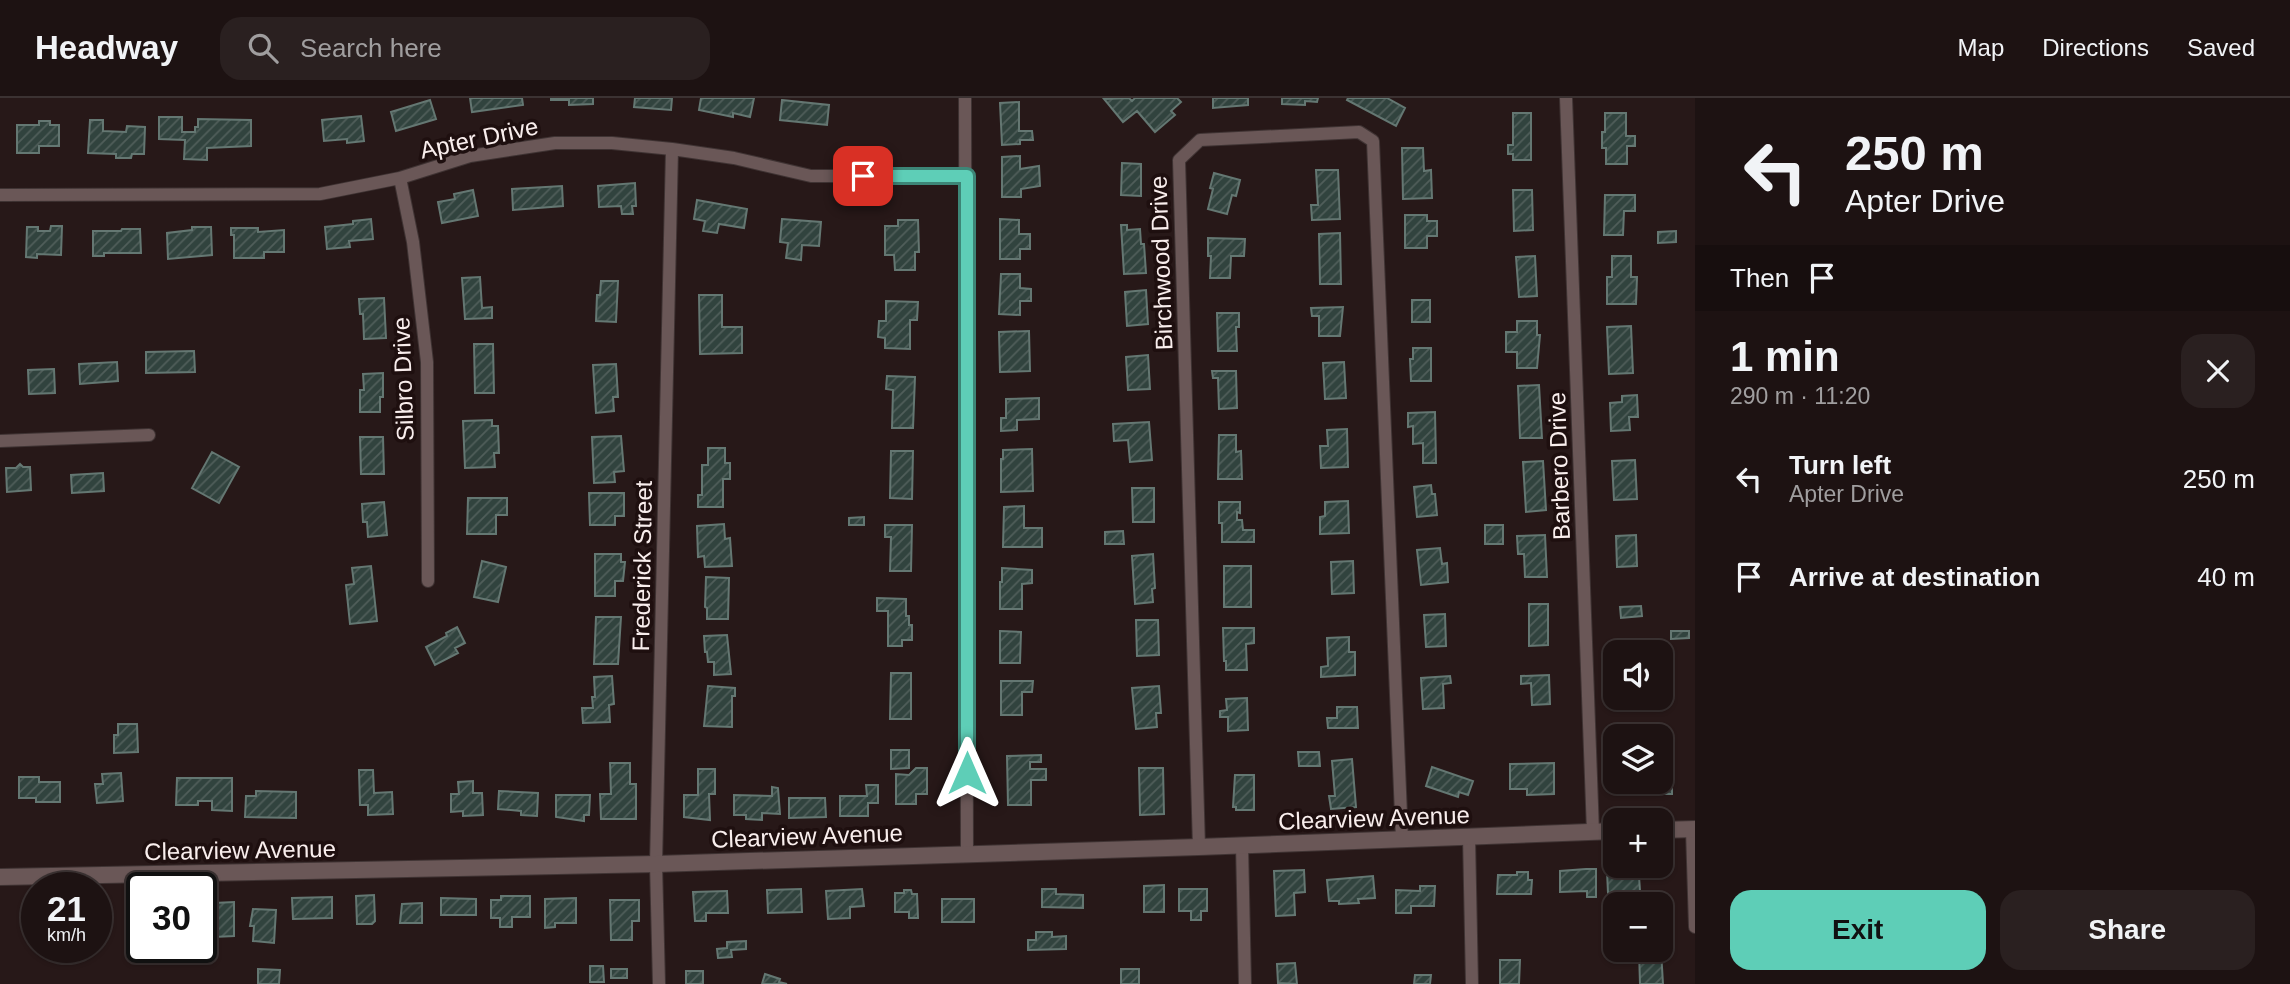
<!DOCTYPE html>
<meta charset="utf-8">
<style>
body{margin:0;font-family:Helvetica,sans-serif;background:#2a2020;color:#f1f3f6;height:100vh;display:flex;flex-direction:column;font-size:26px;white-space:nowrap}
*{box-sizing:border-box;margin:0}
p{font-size:23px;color:#a09e9f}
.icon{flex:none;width:38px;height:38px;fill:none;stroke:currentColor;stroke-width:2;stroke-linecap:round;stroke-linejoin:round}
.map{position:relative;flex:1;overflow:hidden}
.drawer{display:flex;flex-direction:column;background:#1d1212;width:595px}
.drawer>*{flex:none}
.guide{background:#1d1212;color:#f1f3f6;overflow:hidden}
.tools{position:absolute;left:1603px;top:542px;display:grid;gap:14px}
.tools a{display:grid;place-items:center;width:70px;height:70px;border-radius:14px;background:#1d1212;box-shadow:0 2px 5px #0004,0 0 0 2px #3b3232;font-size:35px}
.speed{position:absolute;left:21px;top:774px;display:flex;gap:14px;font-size:35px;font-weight:700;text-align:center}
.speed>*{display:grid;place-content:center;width:91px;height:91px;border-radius:50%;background:#1d1212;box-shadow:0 2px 5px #0004,0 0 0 2px #3b3232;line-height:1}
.speed small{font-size:18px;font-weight:400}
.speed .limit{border:4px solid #111;border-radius:10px;background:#fff;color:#111}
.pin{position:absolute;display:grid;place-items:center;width:60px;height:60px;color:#fff;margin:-30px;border-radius:14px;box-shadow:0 4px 10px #0006}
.me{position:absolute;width:77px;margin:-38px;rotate:0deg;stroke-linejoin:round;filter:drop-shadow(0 0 5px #0008)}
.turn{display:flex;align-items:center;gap:24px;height:147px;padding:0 35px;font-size:32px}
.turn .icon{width:91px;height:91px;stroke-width:2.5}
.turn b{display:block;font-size:49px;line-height:60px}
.then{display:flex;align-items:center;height:66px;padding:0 35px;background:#0003;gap:14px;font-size:26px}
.round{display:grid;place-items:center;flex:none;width:74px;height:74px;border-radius:21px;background:#2a2020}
.head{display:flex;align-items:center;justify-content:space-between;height:119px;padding:0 35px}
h1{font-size:42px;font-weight:600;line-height:52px}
.primary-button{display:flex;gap:14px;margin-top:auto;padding:14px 35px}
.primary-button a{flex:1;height:80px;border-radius:21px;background:#5eceb7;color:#111;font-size:28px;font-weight:600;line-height:80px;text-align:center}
.primary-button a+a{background:#2a2020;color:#f1f3f6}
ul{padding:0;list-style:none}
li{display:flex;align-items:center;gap:21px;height:98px;padding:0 35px}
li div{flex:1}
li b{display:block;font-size:26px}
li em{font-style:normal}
header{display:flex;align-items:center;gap:42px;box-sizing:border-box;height:98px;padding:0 35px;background:#1d1212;border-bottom:2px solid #3b3232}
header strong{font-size:33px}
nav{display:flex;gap:38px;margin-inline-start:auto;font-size:24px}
.search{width:490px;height:63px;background:#2a2020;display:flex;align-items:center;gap:18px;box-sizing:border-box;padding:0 24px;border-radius:21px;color:#a09e9f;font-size:26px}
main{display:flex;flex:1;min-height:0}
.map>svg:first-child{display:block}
.building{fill:url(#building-hatch);stroke:#647772;stroke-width:2}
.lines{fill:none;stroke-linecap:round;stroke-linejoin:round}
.minor-casing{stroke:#3f3333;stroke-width:14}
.tertiary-casing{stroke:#3f3333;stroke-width:18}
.minor{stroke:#6a5757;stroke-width:12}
.tertiary{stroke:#6a5757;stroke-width:16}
.route-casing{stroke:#3d8677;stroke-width:18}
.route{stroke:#5eceb7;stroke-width:12}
.labels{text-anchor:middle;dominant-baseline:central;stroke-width:7;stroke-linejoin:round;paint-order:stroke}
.street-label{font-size:24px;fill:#f9eeed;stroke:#1e0f0f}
</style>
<header>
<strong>Headway</strong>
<div class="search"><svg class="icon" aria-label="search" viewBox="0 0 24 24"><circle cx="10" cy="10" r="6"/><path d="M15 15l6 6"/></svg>Search here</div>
<nav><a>Map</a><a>Directions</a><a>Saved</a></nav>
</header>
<main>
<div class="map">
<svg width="1695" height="886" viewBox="0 0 1695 886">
<defs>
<pattern id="building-hatch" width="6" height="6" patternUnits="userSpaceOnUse" patternTransform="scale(1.75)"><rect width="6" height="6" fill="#31433e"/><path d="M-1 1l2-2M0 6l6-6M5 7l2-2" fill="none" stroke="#505e5a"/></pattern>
</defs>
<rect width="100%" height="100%" fill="#271818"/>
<path class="building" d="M470,0H522L523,7L472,14Z
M551,0H593V6L569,7V2H551Z
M635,0H672L671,12L634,9Z
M701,0H754L750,19L733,15V19L699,12Z
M1129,0L1132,3L1135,0H1177L1181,4L1171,13L1175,17L1155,34L1137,13L1123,24L1104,1Z
M1213,0H1248V7L1213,10Z
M1282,0H1318L1317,4L1305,3V7L1282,6Z
M1348,0H1387L1405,10L1396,28L1347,2Z
M430,2L436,21L396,33L391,14Z
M782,2L829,7L827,27L780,22Z
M1019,4V33H1032L1033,42H1020V46L1002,47L1000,5Z
M1513,15H1531V62H1513V56H1508V47H1513Z
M1605,15H1626V38H1635V48H1627V66H1606V50H1602V34H1605Z
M361,18L364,43L347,45V41L324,43L322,22Z
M159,19H182V34H195V29H198V21L251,22V48L207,50V62L184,61L185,42L159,41Z
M90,22H103V33L126,34L127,28L145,29L144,56H132L131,60H116V56L88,55Z
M39,23H50V27H59V48H39V55H17V27H39Z
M1402,50H1423L1424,73L1431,72L1432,100L1403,101Z
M1020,58V71L1039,68L1040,88L1021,91V99H1002V59Z
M1122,65L1141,66V98L1121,97Z
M1316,72H1338L1340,121L1312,122L1311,107H1318Z
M1214,75L1240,82L1236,98L1232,97L1227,116L1208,111L1213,91L1210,90Z
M635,85L636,108H632L633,116H622L621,108L599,109L598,88Z
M562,88L563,108L513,112L512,91Z
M473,92L478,118L442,125L438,104L455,101L454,96Z
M1513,92H1532L1533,132L1514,133Z
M1605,97H1635V113H1624L1623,137H1604Z
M697,102L747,111L744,130L719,126L717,135L703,133L705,123L694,121Z
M1405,117H1427V123H1437V138H1427V150H1405Z
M371,121L373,141L349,143L350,149L327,151L325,129L353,126V123Z
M782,121L821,124L819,148L802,147L801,162L786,160L788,145L780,144Z
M1000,121L1019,122V136H1030V151H1020V161H1000Z
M898,122H918L919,154H915V172H895L894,157H885V128H898Z
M1121,127H1127V132L1140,131L1141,146H1144L1146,175L1124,176Z
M51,128H62L61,157L37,156V160L26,159L27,129H38V133H50Z
M192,129H211L212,157L168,161L167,135L192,132Z
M231,130H258V134L284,132V154H264V160H234V137H231Z
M122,131H140L141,155H104V158H93V133H121Z
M1676,133V144L1658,145V134Z
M1340,135L1341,186H1320L1319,136Z
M1208,140L1245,141L1244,158H1231L1230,180H1210L1211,158H1208Z
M1535,158L1537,198L1519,199L1516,159Z
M1612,158H1631V179H1637L1636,206H1607V179H1612Z
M1001,176H1020V190L1031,191V203H1020V217L999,216Z
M480,179L482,210L492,209V220L465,221L462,180Z
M601,183H618L616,224L596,223L597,197H600Z
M1146,192L1148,226L1127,228L1125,194Z
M699,197H722V229H742V255L700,256Z
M384,200L386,240L364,241L363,216H360L359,201Z
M1412,202H1430V224H1412Z
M886,203L918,204L917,222H910V251L885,250V240L878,239L879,223H886Z
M1343,209L1340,238H1319V218H1312L1311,210Z
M1217,215H1239V229H1236L1237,253H1218Z
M1517,223H1537V237H1540L1537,270H1517V254H1506V234H1517Z
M1631,228L1633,275L1609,276L1607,229Z
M1029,233L1030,273L1000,274L999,234Z
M474,246H493L494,295H475Z
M1413,250H1431V283H1411L1410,261H1413Z
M194,253L195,274L146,275V254Z
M1148,257L1150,291L1128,292L1126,259Z
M117,264L118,283L80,286L79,266Z
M1344,264L1346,300L1325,301L1323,265Z
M616,266L618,299H613L614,313L596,315L593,267Z
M54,271L55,295L29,296L28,272Z
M1212,273H1236L1237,310L1219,311L1218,280H1213Z
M383,275V299H380V314H360V292H364L363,276Z
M887,278L915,279L913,330H892L893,292L886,291Z
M1539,287L1542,340H1520L1518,288Z
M1637,297L1638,319H1629L1630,332L1611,333L1610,305L1622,304V298Z
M1039,300V321L1017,322V332L1001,333V320H1006V301Z
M1435,314L1436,365H1423V345L1413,346V328L1408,329V315Z
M492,322V328H498L499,355H494L495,369L465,370L463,323Z
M1149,324L1152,362L1130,364L1128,342L1114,343L1113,326Z
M1347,331L1348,369L1321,370L1320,348H1328L1327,332Z
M1219,337H1236V354L1241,353L1242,381H1218Z
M621,338L624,373L614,374L615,384L594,385L592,339Z
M360,339H383L384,376H361Z
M708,350H725V365H730V381H723V409H698V397H702V367H708Z
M1032,351L1033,393L1001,394V361H1003V352Z
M891,353H913L912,401L890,400Z
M212,354L239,369L219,405L192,390Z
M1635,362L1637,401L1614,402L1612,363Z
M1543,363L1546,412L1526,414L1523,364Z
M20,366L23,369H30L31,392L7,394L6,370H16Z
M103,375L104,393L72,395L71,377Z
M1431,387L1432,396H1435L1437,417L1417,419L1414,389Z
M1132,390H1154V424H1133Z
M589,395H624V418H615V427H590Z
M468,400H507V417H496V436H467Z
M1348,403L1349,435L1320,436V419L1325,418V404Z
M384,404L387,437L368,439L367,424H363L362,406Z
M1219,404H1240V415L1237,414V422H1242L1243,432H1254V444H1222V425H1219Z
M1024,408V430H1042V449H1003L1004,409Z
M864,419V427H849V420Z
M724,426L725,441L730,440L732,468L705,469L704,458L698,459L697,428Z
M885,427H912L911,473H890L891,439H885Z
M1485,427H1503V446H1485Z
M1123,433L1124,446H1105V434Z
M1545,437L1547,479H1525L1524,456H1518L1517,438Z
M1636,437L1637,468L1617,469L1616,438Z
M1440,450L1442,466L1447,465L1448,484L1421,487L1417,452Z
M595,456H621V464H625L623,483H615V498H595Z
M1153,456L1155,490L1152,491L1153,504L1135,506L1132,458Z
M482,463L506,469L498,504L474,499Z
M1353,463L1354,495L1332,496L1331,464Z
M371,468L377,523L350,526L346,487L354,486L352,470Z
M1224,468H1251V509H1224Z
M1002,470L1032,472V485L1022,486V511H1000V484H1002Z
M706,479L729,480L728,521H707V510L705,509Z
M877,500L906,501V518H909V527H912V542H902V548H888V513H877Z
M1529,506H1548V547L1529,548Z
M1641,508L1642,518L1621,520L1620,509Z
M1445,516L1446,548L1426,549L1424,517Z
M596,519H621L618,566H594Z
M1136,522H1158L1159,557L1137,558Z
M457,529L465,545L455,550L458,555L435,567L426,549L447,538L446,535Z
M1223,530H1254V545L1246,546L1247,572H1226V563H1224Z
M1000,533L1021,534L1020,565H1000Z
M1671,533H1689V540L1671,541Z
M727,537L731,576L714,577V564H708L707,554H705L704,538Z
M1349,539V554H1355V577L1321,579V569L1328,568L1327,540Z
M891,575H911V621H890Z
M1549,577L1550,606L1532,607L1531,585L1521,586V578Z
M612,578L614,606L609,607L610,624L583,625L582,610H593L592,599H595L594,579Z
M1450,578L1451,585L1443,586L1444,610L1423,611L1421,580Z
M1001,583H1033L1032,594H1022V617H1001Z
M708,588L735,590V598H732V629L704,628Z
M1159,588L1161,615H1156L1157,629L1136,631L1132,590Z
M1247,600L1248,632L1228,633V619H1220V613L1227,612L1226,601Z
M1619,600H1640V607H1619Z
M1337,609H1357L1358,630H1328L1327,620H1337Z
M118,626H137L138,654L114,655V637H118Z
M891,652H909V670L891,671Z
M1298,654H1319L1320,668H1299Z
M1041,657V664H1030V671H1046V682H1031V707H1008L1007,658Z
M1352,661L1356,709L1331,711L1329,698H1335L1332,663Z
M610,665H630V686H636V721H601L600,696H611Z
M1554,665V696L1527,697V691H1510V666Z
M1661,665H1672V696H1622V684H1661Z
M1432,669L1473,683L1468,697L1459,694L1458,699L1426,688Z
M916,670H927V696H916V706H896V676L909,677Z
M1139,670H1163L1164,716L1140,717Z
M698,671H715V696H709L710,722L684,719V697H698Z
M359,672H373L374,695L392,694L393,716L368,717V707H360Z
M121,675L123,703L97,705L95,686H103L102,676Z
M1235,677H1254V712H1236V709H1233Z
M19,679H39V684H60V704H36V700H19Z
M177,680H232V713L212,712V703H198V707H176Z
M473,683V695H482L483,717L463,718V713L451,714V696H459L458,684Z
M866,687H878V705H868V718H840V698H867Z
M772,689L778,690L780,716L762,715V722L746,721V717H734V697L772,698Z
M256,693L296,694V720L245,719L246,698H256Z
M499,693L538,695L537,718L521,717V713L498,711Z
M556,697H590L589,717H584V723L556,719Z
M789,700H825L826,719L789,720Z
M1655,768L1656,777L1639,778L1640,793L1608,795L1607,773Z
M1586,771H1596V799H1587V793L1560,794V773Z
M1304,772L1305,794L1294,795L1295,817L1276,818L1274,773Z
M1517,774H1528V782H1532L1531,796H1497L1498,777H1517Z
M1373,778L1375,800L1358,801L1359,805L1339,806V803H1329L1327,782Z
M1164,787V814H1144V788Z
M1420,788H1435L1434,808H1411V815H1396V792L1420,793Z
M801,791L802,814L768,815L767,792Z
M862,791L864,808L850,809V820L828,821L826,793Z
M1042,791H1056V796L1083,797V810L1042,809Z
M1179,791H1207V813H1201V822H1191V813H1179Z
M904,792H911L912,796H917L918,820H909V814H895V795H904Z
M727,793L728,815H706V823H695L693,794Z
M374,797L375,823L372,826H357L356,798Z
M501,798H530V819H512V829H500V820H491V802H501Z
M332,799V820L293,821L292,800Z
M441,800L476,801V817H441Z
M576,800V825H555V829L545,830V801Z
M942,801H974V824H942Z
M610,802H639V823H632V842H611Z
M234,804V838L214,839V805Z
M422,805V825H400L402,806Z
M137,808H142V829H137Z
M253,811L276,812L274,845L253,843L254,828H250Z
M1036,834H1052V839L1066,838V851L1028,852V842H1036Z
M746,843V851L731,852L732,859L718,860L717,851L727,850V844Z
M1639,852H1661L1663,886H1640Z
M1500,862H1520L1519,886H1500Z
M1295,865L1297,886L1278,885L1277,866Z
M590,868H603L604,884H590Z
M258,871L280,872L279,886H258Z
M611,871H627V880H611Z
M1121,871H1139V886H1121Z
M686,873H703V886H686Z
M765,876L780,881L779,884L787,886H762Z
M1415,877H1431L1430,886H1414Z"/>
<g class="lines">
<defs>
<path id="minor" d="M965,0L967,756
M1566,0L1593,734
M400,80L413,144L427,264L428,483
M0,97L320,96L400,80L470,58L555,45H612L672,51L734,60L811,78H967
M0,343L149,337
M1692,732L1695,829
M1469,739L1472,886
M1242,747L1245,886
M1199,749L1179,62L1200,42L1359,34L1373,43L1402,741
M659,886L656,766L672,51"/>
<path id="tertiary" d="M1661,732L1695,731
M0,779L656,766L1199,749L1615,733"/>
</defs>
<use href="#minor" class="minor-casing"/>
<use href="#tertiary" class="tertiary-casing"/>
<use href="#minor" class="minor"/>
<use href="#tertiary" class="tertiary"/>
</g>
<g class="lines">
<defs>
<path id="route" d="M863,78H967V675"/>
</defs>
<use href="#route" class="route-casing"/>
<use href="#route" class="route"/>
</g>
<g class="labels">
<g class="street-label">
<text transform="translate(479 40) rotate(-12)">Apter Drive</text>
<text transform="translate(1161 165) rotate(-92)">Birchwood Drive</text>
<text transform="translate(403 281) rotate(-92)">Silbro Drive</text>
<text transform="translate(1559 368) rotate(-92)">Barbero Drive</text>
<text transform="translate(642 468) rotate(-89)">Frederick Street</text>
<text transform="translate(1374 720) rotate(-2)">Clearview Avenue</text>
<text transform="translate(807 738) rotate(-2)">Clearview Avenue</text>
<text transform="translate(240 752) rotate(-1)">Clearview Avenue</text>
</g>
</g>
</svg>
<div class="tools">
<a><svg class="icon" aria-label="sound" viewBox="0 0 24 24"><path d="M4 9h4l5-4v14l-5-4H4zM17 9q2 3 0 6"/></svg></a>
<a><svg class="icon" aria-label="layers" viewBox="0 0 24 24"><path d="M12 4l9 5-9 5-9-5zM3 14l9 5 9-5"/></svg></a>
<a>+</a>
<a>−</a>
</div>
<div class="speed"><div>21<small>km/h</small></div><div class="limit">30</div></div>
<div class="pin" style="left:863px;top:78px;background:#d93025"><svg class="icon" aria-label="arrive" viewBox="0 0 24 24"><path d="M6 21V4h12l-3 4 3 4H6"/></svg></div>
<svg class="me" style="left:967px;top:675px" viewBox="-20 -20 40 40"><path d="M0-17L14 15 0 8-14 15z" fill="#5eceb7" stroke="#fff" stroke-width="4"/></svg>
</div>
<section class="drawer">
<div class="guide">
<div class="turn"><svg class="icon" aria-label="left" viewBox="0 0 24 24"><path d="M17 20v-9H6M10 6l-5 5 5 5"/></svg><div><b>250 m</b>Apter Drive</div></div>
<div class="then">Then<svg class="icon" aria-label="arrive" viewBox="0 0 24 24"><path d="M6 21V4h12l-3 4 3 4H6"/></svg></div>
</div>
<div class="head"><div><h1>1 min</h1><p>290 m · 11:20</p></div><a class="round"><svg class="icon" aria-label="close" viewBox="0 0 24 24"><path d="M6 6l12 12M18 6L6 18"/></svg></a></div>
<ul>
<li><svg class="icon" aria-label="left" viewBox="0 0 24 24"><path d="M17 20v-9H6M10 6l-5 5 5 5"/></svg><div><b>Turn left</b><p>Apter Drive</p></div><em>250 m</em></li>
<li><svg class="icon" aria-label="arrive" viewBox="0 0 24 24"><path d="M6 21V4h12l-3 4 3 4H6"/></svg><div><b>Arrive at destination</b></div><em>40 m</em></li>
</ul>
<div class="primary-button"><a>Exit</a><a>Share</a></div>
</section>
</main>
